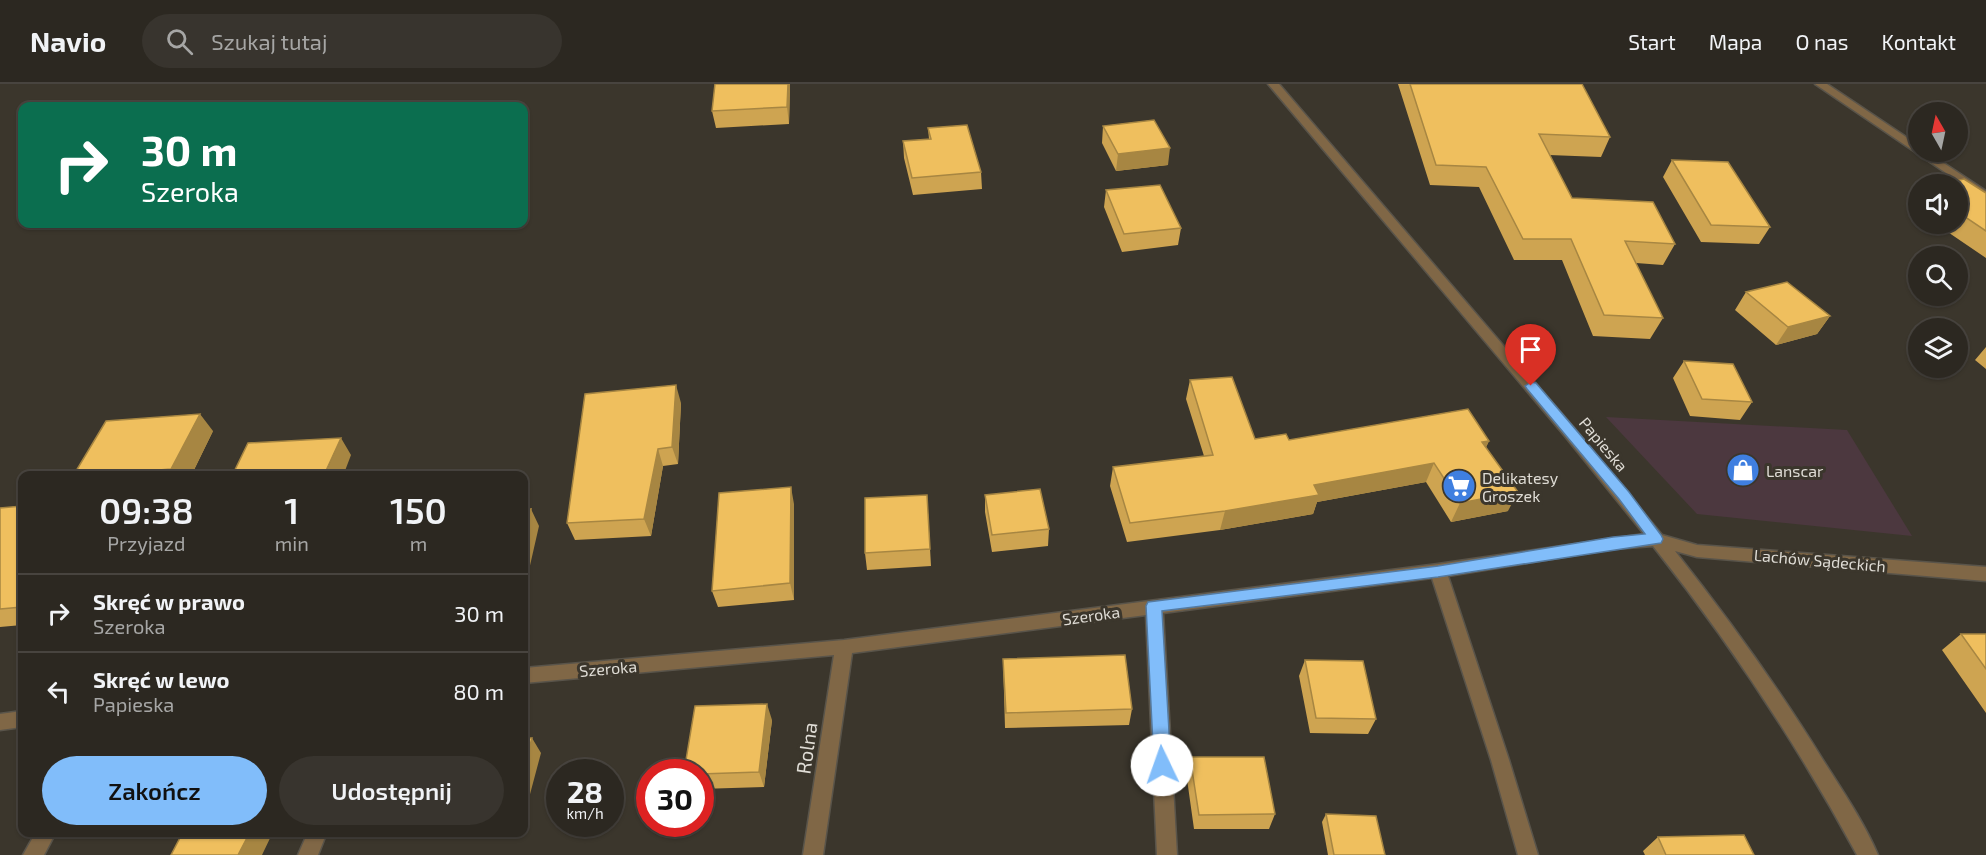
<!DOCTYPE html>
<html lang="pl">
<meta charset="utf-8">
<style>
body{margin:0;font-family:"Exo 2",sans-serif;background:#38342e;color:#f1f3f6;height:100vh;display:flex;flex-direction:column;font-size:22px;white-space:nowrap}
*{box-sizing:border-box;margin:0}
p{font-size:20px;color:#a6a6a5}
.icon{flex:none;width:33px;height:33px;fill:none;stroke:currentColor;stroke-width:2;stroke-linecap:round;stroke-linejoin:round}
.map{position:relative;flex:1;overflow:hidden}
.sheet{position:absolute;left:18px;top:387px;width:510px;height:366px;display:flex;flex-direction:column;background:#2c2821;border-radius:12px;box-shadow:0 2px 4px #0004,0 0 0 2px #48443f}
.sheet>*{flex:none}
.top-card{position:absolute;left:18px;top:18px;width:510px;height:126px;border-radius:12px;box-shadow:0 2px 4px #0004,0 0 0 2px #48443f;background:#0b6e4f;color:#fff;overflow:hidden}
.needle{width:39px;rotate:351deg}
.tools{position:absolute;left:1908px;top:18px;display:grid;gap:12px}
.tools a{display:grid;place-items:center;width:60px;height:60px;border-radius:50%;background:#2c2821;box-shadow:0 2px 4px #0004,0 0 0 2px #48443f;font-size:30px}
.speed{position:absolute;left:546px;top:675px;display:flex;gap:12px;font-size:30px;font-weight:700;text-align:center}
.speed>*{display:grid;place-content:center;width:78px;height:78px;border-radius:50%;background:#2c2821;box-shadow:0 2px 4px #0004,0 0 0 2px #48443f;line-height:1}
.speed small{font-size:15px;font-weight:400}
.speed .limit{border:9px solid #d22;background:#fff;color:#111}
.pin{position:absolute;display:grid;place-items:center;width:51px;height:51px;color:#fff;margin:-62px -26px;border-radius:50% 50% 50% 0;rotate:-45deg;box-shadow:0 0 6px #0007}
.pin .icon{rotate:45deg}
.me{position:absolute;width:66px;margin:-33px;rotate:357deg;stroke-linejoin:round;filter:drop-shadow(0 0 4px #0008)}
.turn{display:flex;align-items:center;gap:21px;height:126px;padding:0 24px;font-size:27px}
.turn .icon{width:78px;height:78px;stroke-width:2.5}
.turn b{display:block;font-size:42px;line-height:51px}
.eta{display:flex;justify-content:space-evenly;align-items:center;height:102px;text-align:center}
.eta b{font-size:36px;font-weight:600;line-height:42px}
.primary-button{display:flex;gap:12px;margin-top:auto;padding:12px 24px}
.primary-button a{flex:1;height:69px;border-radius:36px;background:#81bdfa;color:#111;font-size:24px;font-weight:600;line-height:69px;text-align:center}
.primary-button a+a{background:#38342e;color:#f1f3f6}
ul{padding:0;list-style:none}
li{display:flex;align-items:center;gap:18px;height:78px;padding:0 24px;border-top:2px solid #48443f}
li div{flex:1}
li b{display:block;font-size:22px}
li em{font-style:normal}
header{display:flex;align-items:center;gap:36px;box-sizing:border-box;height:84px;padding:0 30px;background:#2c2821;border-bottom:2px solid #48443f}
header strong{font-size:28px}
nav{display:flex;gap:33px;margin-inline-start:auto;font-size:21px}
.search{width:420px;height:54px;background:#38342e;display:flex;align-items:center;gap:15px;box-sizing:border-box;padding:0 21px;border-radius:33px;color:#a6a6a5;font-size:22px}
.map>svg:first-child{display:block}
.commercial{fill:#4c383f}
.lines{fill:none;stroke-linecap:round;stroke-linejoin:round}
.minor-casing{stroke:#59544a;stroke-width:3}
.minor{fill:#806746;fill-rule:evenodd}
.wall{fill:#cea451}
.shaded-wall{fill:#a78642}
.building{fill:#efbf5e;stroke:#a78642;stroke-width:1.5}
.route{fill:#81bdfa;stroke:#547ba2;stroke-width:1.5}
.labels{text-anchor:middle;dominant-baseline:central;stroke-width:6;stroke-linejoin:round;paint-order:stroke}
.street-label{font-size:16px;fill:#dfdcd5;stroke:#3b362c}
.poi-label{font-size:16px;fill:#dfdcd5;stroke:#3b362c;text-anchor:start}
.near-street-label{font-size:20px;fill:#dfdcd5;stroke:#3b362c}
</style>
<header>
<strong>Navio</strong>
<div class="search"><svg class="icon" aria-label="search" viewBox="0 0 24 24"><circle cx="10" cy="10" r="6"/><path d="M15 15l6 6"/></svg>Szukaj tutaj</div>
<nav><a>Start</a><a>Mapa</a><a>O nas</a><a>Kontakt</a></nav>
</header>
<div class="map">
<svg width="1986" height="771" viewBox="0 0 1986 771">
<rect width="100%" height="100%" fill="#3b362c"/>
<path class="commercial" d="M1606,333L1847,346L1912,452L1697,430Z"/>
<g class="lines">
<defs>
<path id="minor" d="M1268,0H1279L1574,344L1662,451L1697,461L1986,483V497L1697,473L1675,467C1728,534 1778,603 1823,676C1842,706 1864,738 1878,771H1857C1798,662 1730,559 1653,462L1613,465L1448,492L1509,676L1538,771H1518L1491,676L1432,494L1163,529L1177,771H1157L1146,531L852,569L823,771H803L834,571L524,599V584L844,556L1438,480L1644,450L1564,351Z
M1815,0H1827L1918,61V68H1927L1986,107V116Z
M22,627V643L0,646V630Z
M36,748H56L44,771H23Z
M308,748H327L318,771H298Z"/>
</defs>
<use href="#minor" class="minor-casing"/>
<use href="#minor" class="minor"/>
</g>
<path class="wall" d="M788,0H790L789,40L716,44L712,27Z
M1398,0H1582L1610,53L1601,73L1549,71L1572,114L1675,160L1663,181L1636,179L1663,234L1650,255L1593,252L1562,176H1514L1479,103L1430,101Z
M1103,42L1168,81L1116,87L1102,59Z
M928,44L981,88L982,105L913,111L904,74L903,57L929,55Z
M1672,76L1770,143L1759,160L1701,158L1663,93Z
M1958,100L1986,109V174L1936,140H1958Z
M1106,106L1181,144L1178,161L1122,168L1104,123Z
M1918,109V128L1909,122Z
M1746,208L1830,232L1817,250L1776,261L1735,226Z
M1986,263V285L1975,276Z
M1684,277L1752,318L1740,336L1690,332L1673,294Z
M1190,296L1255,355L1489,357L1486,363L1508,427L1451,438L1426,398L1317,418L1313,430L1220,446L1127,458L1110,402L1113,383L1204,372L1186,315Z
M681,319L678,380L663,382L651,452L575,456L567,439Z
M213,347L191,392H73Z
M927,411L931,482L867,486L865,469Z
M985,411L1049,445L1048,462L992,468L985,428Z
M794,420V516L718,523L712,507Z
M22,422V541L0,543V424Z
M1961,550H1986V629L1942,566Z
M1003,575L1132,625L1129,641L1005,644Z
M1305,576L1376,635L1368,650L1310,649L1299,592Z
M772,636L764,703L700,705V688Z
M1190,673L1275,730L1269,745H1194L1186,688Z
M1326,730L1385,771H1328L1322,738Z
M1658,753L1754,771H1645L1643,767Z"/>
<path class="shaded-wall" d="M788,0H790L789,40L787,23Z
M1170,64L1168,81L1116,87L1118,70Z
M1830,232L1817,250L1776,261L1788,243Z
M676,301L681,319L678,380L672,363Z
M200,330L213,347L191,392H176L171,385Z
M341,354L351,371L343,392H324Z
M1489,357L1480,376L1482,358Z
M658,365L663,382L651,452L644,435Z
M1434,379L1426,398L1317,418L1313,430L1220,446L1225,427L1314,401Z
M791,403L794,420V516L790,499Z
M1518,408L1508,427L1451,438L1460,419Z
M531,425L539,442L526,499L524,495V456Z
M767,620L772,636L764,703L759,688Z
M532,654L541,669L525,729L524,727V683Z
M250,748H273L262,771H238Z"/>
<path class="building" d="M715,0H788L787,23L712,27Z
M1410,0H1582L1610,53L1539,50L1572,114L1653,118L1675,160L1625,157L1663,234L1604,231L1571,155H1523L1486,83L1436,81Z
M1154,36L1170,64L1118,70L1103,42Z
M967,41L981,88L912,94L903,57L931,55L928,44Z
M1672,76L1728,78L1770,143L1711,141Z
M1964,95L1986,109V147L1958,128V100H1941Z
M1160,101L1181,144L1124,150L1106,106Z
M1787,198L1830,232L1788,243L1746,208Z
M1684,277L1733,280L1752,318L1702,315Z
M1232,293L1255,355L1286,350L1289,356L1468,325L1489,357L1482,358L1518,408L1460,419L1434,379L1314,401L1319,411L1225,427L1130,439L1113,383L1213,371L1190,296Z
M676,301L672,363L658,365L644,435L567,439L585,310Z
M200,330L171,385L86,392H73L106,337Z
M341,354L324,391L232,392L248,359Z
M791,403L790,499L712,507L719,409Z
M1040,405L1049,445L992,451L985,411Z
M927,411L930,465L865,469V414Z
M22,422V523L0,525V424Z
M531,425L524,456V426Z
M1961,550H1986V585Z
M1125,571L1132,625L1006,629L1003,575Z
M1305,576L1363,577L1376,635L1316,634Z
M767,620L759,688L700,690V688H684L695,622Z
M524,654H532L524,683Z
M1190,673H1264L1275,730L1199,731Z
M1326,730L1376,732L1385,771H1334Z
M183,748H250L238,771H171Z
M1744,751L1754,771H1666L1658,753Z"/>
<path class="route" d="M1531,298L1536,299L1629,408L1661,451L1663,455L1661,459L1438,493L1162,527L1171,681L1168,686L1162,688L1156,686L1154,681L1146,522L1148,518L1438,482L1613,453L1645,450L1619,415L1527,305L1525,302Z"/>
<defs>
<symbol id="shop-disc" viewBox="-11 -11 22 22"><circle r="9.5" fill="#3f7fe0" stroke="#3b362c"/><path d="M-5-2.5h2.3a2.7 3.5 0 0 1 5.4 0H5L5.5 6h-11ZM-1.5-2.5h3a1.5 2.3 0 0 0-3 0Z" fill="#fff"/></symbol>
<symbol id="supermarket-disc" viewBox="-11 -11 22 22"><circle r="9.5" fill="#3f7fe0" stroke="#3b362c"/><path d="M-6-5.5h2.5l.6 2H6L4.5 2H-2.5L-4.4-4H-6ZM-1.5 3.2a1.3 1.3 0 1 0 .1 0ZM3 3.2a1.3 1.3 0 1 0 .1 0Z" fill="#fff"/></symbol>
</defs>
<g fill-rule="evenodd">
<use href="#shop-disc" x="1724" y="367" width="38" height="38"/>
<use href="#supermarket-disc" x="1440" y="383" width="38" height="38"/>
</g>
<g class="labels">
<g class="street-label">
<text transform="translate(1604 360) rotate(50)">Papieska</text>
<text transform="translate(1820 476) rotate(5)">Lachów Sądeckich</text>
<text transform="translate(1091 531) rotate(-8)">Szeroka</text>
<text transform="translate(608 584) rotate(-5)">Szeroka</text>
</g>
<g class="poi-label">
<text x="1766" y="386">Lanscar</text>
<text x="1482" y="393">Delikatesy<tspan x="1482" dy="18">Groszek</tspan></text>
</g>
<g class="near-street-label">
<text transform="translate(806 664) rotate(-82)">Rolna</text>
</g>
</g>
</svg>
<div class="tools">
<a><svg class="needle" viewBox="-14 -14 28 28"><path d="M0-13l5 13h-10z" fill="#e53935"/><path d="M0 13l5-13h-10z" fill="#a6a6a5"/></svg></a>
<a><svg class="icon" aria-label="sound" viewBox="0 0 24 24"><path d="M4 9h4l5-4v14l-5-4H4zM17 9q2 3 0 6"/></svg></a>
<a><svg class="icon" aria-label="search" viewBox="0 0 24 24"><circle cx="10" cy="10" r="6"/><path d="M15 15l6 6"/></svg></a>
<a><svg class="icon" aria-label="layers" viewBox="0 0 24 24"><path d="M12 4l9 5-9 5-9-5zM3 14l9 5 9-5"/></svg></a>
</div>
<div class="speed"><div>28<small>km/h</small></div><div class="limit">30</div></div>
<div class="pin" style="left:1531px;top:302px;background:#d93025"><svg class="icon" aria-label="arrive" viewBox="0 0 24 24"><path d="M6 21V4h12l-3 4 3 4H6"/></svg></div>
<svg class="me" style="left:1162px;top:681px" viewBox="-20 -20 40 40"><circle r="19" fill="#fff"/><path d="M0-13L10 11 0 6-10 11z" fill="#81bdfa"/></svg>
<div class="top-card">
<div class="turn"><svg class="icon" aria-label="right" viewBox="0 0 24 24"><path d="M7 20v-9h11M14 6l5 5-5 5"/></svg><div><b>30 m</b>Szeroka</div></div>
</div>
<section class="sheet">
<div class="eta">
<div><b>09:38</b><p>Przyjazd</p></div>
<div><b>1</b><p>min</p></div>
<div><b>150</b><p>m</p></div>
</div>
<ul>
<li><svg class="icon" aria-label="right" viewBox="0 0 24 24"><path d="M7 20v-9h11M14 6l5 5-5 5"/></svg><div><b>Skręć w prawo</b><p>Szeroka</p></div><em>30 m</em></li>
<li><svg class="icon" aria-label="left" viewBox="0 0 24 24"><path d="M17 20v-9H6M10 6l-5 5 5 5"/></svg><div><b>Skręć w lewo</b><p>Papieska</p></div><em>80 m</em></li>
</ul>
<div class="primary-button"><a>Zakończ</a><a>Udostępnij</a></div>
</section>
</div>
